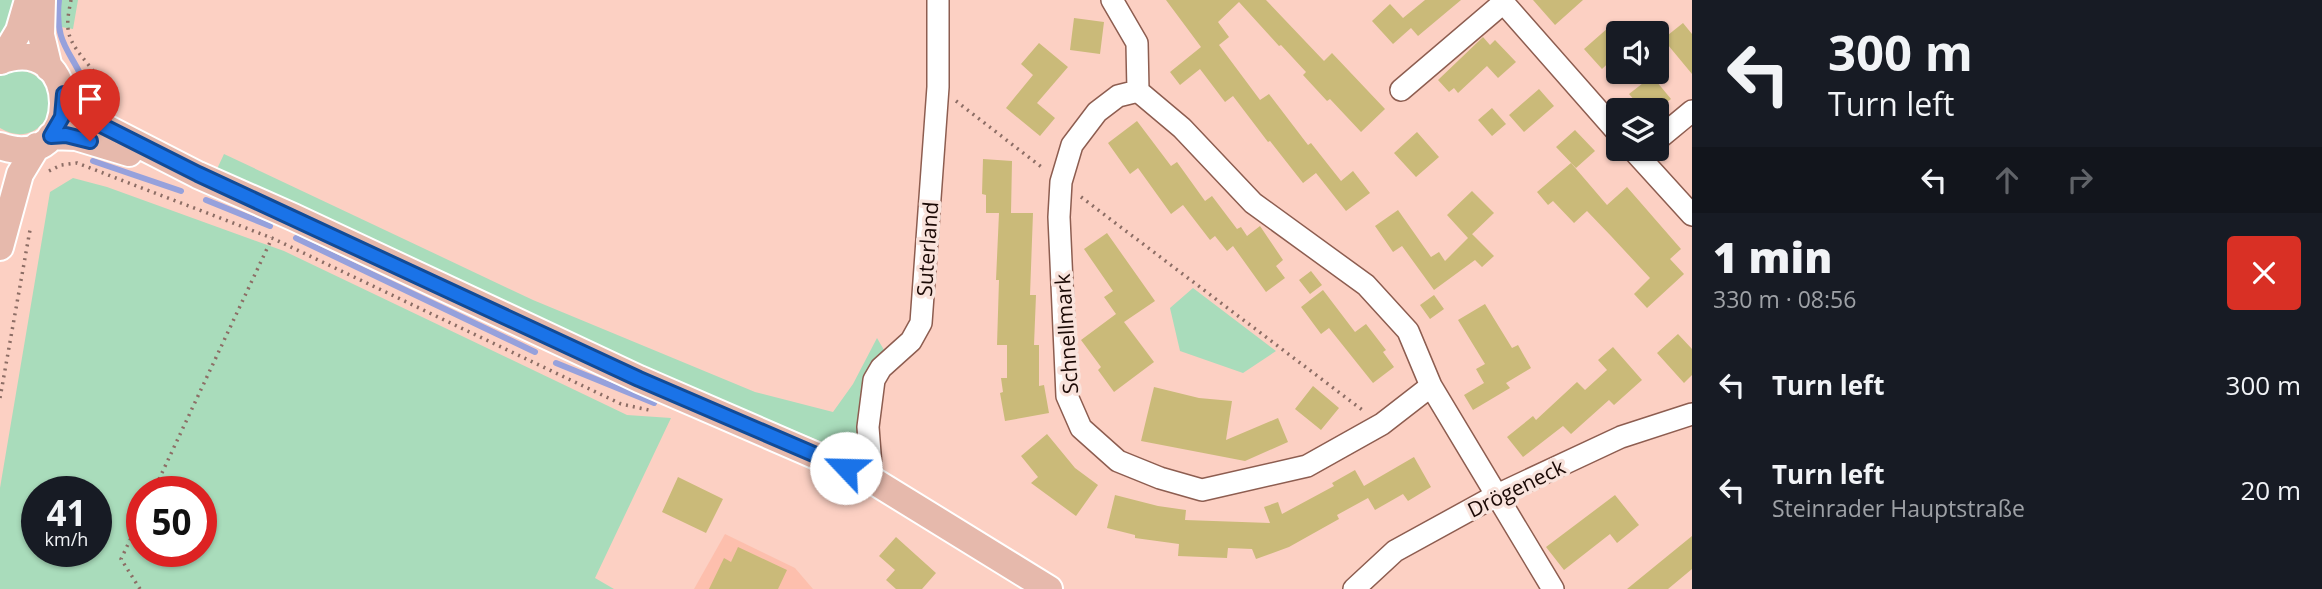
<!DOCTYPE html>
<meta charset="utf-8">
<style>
body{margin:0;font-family:"Open Sans",sans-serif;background:#20242c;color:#f1f3f6;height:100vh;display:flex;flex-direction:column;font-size:26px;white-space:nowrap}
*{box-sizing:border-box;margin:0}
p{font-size:23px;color:#9ea1a6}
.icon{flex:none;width:38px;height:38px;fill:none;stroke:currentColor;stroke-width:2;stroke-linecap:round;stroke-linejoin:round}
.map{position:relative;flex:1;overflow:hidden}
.sheet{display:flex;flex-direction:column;background:#171b24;width:630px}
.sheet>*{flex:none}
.top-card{background:#171b24;color:#f1f3f6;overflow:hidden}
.buttons{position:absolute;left:1606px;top:21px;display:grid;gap:14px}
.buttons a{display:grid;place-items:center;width:63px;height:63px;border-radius:7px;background:#171b24;box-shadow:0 2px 5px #0004;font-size:35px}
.speed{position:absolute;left:21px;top:476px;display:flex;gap:14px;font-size:35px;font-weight:700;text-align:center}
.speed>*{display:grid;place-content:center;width:91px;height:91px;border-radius:50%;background:#171b24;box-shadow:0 2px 5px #0004;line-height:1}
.speed small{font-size:18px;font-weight:400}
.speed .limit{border:10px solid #d22;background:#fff;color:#111}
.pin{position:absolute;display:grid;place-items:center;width:60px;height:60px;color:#fff;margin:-72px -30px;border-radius:50% 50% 50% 0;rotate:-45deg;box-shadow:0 0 7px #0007}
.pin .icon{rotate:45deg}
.me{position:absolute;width:77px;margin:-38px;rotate:294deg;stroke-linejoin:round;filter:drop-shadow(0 0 5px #0008)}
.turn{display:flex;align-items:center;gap:24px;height:147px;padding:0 21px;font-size:32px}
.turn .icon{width:91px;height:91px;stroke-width:2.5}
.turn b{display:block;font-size:49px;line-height:60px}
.lanes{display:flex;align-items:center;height:66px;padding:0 21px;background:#0003;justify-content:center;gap:35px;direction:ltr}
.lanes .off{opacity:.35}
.round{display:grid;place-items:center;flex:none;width:74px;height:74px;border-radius:7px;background:#20242c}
.headline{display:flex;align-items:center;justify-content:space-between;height:119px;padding:0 21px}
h1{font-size:42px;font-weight:800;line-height:52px}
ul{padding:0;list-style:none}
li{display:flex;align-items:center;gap:21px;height:105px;padding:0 21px}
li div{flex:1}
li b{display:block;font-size:26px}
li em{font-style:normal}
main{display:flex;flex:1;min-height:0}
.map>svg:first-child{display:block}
.built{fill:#fdbfad}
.green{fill:#a9dcbb;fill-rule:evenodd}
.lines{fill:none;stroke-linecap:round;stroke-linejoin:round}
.stream{stroke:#96a1dc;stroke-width:6}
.building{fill:#caba79}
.minor-casing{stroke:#8d5d50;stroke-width:24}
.major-casing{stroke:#fff;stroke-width:30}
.path{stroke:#8c6d65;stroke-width:3.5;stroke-dasharray:2 5;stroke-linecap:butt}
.minor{stroke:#fff;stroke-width:21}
.major{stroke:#e6b9ac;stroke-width:26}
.route-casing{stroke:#114b97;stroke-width:18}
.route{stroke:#1a73e8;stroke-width:12}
.labels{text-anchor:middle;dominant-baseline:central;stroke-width:7;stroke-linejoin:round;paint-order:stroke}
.street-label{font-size:21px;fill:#1b0905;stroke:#f9e3dc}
</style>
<main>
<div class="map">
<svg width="1692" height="589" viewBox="0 0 1692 589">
<rect width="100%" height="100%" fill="#fcd0c3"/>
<path class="built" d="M725,534L795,568L813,589H694Z"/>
<path class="green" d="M0,0H78L73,29L15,19L0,42Z
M20,70C76,81 46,156 0,128V76L10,71Z
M224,154L533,300L755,392L833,412L853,384L877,338L884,350L870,374L861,455L851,454L563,334L217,169Z
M73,178L107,187L284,251L627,415L671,418L595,578L614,589H0V488L50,192ZM37,492H96V551H37ZM142,492H201V551H142Z
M1193,288L1276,351L1243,373L1180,351L1170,308Z"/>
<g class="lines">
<path class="stream" d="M59,0C53,50 78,54 88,96
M93,161L181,191
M206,200L270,226
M296,238L535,352
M556,363L654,403"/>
</g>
<path class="building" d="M1166,0H1266L1324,61L1332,53L1385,109L1361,132L1330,99L1327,101L1303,75L1306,72L1281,45L1279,46L1239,2L1218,22L1229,37L1219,45L1260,100L1269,94L1308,145L1311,143L1341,181L1353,171L1370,193L1346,211L1316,173L1303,183L1270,141L1268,142L1233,96L1225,102L1200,69L1180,85L1170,72L1201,47Z
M1425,0H1461L1418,36L1411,28L1393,44L1372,21L1390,4L1403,18Z
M1533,0H1583L1555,25Z
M1074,18L1104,22L1100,54L1070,50Z
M1683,23L1692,34V74L1663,39Z
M1609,27L1619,38V53L1602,69L1584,49Z
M1483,37L1490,45L1495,40L1516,62L1498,78L1487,66L1458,93L1454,88L1449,92L1438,80Z
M1039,43L1068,67L1037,103L1055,118L1040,136L1006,108L1033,75L1021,64Z
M1652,76L1671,99L1656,110H1643L1629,94Z
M1539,89L1554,106L1524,132L1509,115Z
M1492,108L1506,124L1492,136L1478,120Z
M1137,121L1171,166L1177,162L1205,201L1212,196L1237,229L1241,227L1247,236L1260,226L1283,260L1276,266L1285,278L1266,292L1233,246L1227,251L1215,236L1210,240L1183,205L1171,214L1138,168L1130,174L1108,143Z
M1575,130L1595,151L1576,168L1556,147Z
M1417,132L1439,157L1416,177L1394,153Z
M983,159L1012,161L1011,213H986V195L982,194Z
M1571,163L1607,205L1627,187L1681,249L1670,259L1684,274L1647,308L1634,294L1650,278L1611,236L1587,211L1574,223L1553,201L1548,205L1537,192Z
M1472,191L1494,213L1468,238L1447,215Z
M1398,210L1431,257L1439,252L1445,261L1472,234L1494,256L1482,267L1475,260L1434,290L1402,246L1393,252L1375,226Z
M999,213H1033L1030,295H1036L1034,345H1039V386L1044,385L1049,413L1005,421L1000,393L1003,392L1001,378H1007V345H997L999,280H996Z
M1107,233L1155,301L1124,322L1154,362L1114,392L1098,370L1101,367L1081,340L1116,314L1104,297L1113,291L1084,249Z
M1311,271L1322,285L1310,294L1299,280Z
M1323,290L1355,332L1366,324L1386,350L1383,352L1394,367L1373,383L1329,328L1321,334L1301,307Z
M1434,295L1444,309L1430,319L1420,305Z
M1485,304L1512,348L1518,345L1531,368L1506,383L1510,388L1473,410L1464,395L1484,383L1476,369L1485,364L1458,320Z
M1678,334L1692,349V375L1684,383L1657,353Z
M1613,347L1642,380L1614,405L1609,400L1571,434L1563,426L1523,457L1507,437L1533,416L1536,420L1577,382L1585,390L1607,370L1598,360Z
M1313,386L1339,408L1321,430L1295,409Z
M1154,387L1199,398L1232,401L1226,440L1278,418L1288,442L1245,461L1141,441Z
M1047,434L1075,468L1098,485L1076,516L1031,483L1038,477L1021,456Z
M1414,457L1431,487L1408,501L1403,494L1375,510L1368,498L1337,515L1339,519L1289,547L1256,559L1252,549L1228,548L1227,558L1178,556L1179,544L1135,538V535L1107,528L1115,495L1158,506L1186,510L1185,520L1270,523L1264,507L1278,502L1282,514L1334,486L1332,483L1355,470L1364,486Z
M678,477L723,499L706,533L662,512Z
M1615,495L1639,525L1617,543L1610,534L1564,570L1546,547Z
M1692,536V569L1668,589H1627Z
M896,537L936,573L922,589H896L886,580L895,570L879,556Z
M738,547L787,570L778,589H709L724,558L731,562Z"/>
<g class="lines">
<defs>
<path id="minor" d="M1112,0L1137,43L1138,91L1182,128L1253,203L1366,285L1408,331L1431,386L1553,589
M1501,0L1619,134
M1401,90L1503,3
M1138,91L1118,96L1097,112L1072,145L1061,182L1059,217L1067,396L1081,428L1118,461L1160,478L1202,490L1307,466L1382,424L1431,386
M1657,140L1692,111
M1632,149L1692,215
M872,480L868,427L874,380L881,368L911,341L921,323L938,87V0
M1354,589L1395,551L1497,495L1621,437L1692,414"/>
<path id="major" d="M42,0L41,35L49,68
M0,61C84,30 84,176 0,146
M1,61L19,31L28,0
M64,94L85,117L198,175L293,217L639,379L872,480L1049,589
M51,136L76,137L129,153
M0,247L20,174L37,146"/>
</defs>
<use href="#minor" class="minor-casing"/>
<use href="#major" class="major-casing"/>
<path class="path" d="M71,0C69,11 66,23 69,34C76,59 108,75 103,103
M956,101L1044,169
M49,171L61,165L77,163L272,238L621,404L649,410
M1081,197L1365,412
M0,398L30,230
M153,492L272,238
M140,589L121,559L142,515"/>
<use href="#minor" class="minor"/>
<use href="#major" class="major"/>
</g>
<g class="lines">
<defs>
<path id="route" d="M90,141L66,135L51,136L62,117L64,94L85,117L198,174L639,379L846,468"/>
</defs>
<use href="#route" class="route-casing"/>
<use href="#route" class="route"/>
</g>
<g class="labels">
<g class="street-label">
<text transform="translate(927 249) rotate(-86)">Suterland</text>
<text transform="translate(1066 334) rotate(-94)">Schnellmark</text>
<text transform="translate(1516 488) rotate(-26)">Drögeneck</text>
</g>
</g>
</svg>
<div class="buttons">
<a><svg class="icon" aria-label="sound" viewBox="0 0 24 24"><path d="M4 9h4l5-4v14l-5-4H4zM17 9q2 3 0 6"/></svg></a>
<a><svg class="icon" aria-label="layers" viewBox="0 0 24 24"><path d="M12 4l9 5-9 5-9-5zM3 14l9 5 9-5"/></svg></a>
</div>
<div class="speed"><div>41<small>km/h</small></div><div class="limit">50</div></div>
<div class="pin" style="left:90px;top:141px;background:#d93025"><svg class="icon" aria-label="arrive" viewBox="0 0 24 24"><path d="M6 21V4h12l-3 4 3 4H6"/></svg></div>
<svg class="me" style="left:846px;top:468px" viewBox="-20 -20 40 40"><circle r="19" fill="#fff"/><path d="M0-13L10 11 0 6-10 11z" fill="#1a73e8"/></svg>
</div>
<section class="sheet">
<div class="top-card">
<div class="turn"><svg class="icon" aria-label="left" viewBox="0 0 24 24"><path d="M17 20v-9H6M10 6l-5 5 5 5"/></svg><div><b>300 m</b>Turn left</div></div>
<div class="lanes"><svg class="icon" aria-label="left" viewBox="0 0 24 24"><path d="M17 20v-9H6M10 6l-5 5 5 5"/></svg><svg class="icon off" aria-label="ahead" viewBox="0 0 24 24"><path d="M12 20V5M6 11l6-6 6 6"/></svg><svg class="icon off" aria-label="right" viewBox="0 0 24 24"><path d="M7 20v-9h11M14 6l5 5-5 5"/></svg></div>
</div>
<div class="headline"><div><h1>1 min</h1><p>330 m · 08:56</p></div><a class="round" style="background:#d93025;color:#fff"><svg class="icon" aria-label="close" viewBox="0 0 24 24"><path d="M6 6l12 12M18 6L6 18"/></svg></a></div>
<ul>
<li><svg class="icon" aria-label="left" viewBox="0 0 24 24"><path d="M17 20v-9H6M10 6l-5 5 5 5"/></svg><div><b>Turn left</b></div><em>300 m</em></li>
<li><svg class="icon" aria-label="left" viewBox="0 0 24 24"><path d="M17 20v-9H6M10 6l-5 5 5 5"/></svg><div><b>Turn left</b><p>Steinrader Hauptstraße</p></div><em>20 m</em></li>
</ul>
</section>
</main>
